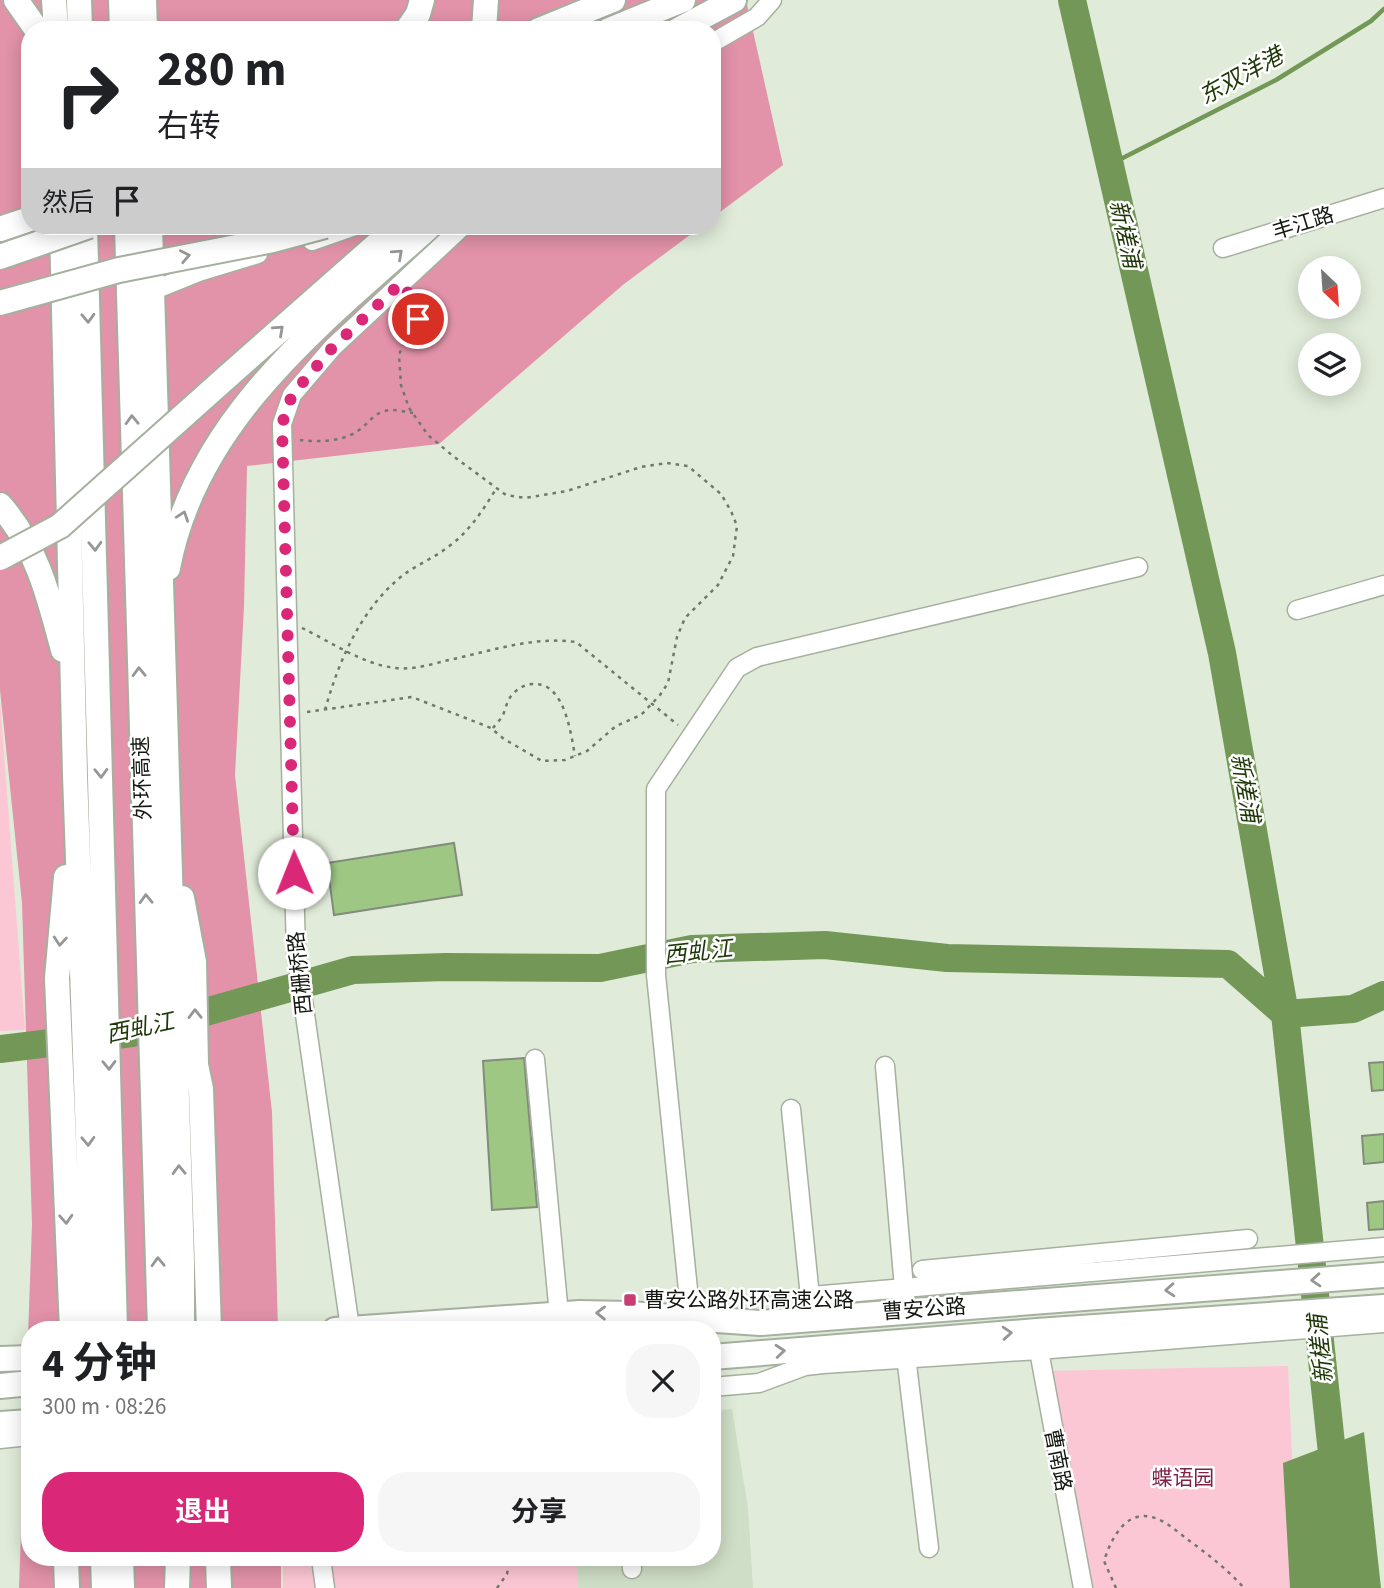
<!DOCTYPE html>
<html lang="zh">
<meta charset="utf-8">
<style>
body{margin:0;font-family:"Source Sans 3","Noto Sans SC",sans-serif;background:#f6f6f6;color:#202124;height:100vh;display:flex;flex-direction:column;font-size:26px;white-space:nowrap}
*{box-sizing:border-box;margin:0}
p{font-size:23px;color:#757577}
.icon{flex:none;width:38px;height:38px;fill:none;stroke:currentColor;stroke-width:2;stroke-linecap:round;stroke-linejoin:round}
.map{position:relative;flex:1;overflow:hidden}
.panel{position:absolute;left:21px;top:1321px;width:700px;height:245px;display:flex;flex-direction:column;background:#fff;border-radius:28px;box-shadow:0 4px 18px #0003}
.panel>*{flex:none}
.top-card{position:absolute;left:21px;top:21px;width:700px;height:214px;border-radius:28px;box-shadow:0 4px 18px #0003;background:#fff;color:#202124;overflow:hidden}
.needle{width:46px;rotate:155deg}
.buttons{position:absolute;left:1298px;top:256px;display:grid;gap:14px}
.buttons a{display:grid;place-items:center;width:63px;height:63px;border-radius:50%;background:#fff;box-shadow:0 4px 18px #0003;font-size:35px}
.pin{position:absolute;display:grid;place-items:center;width:60px;height:60px;color:#fff;margin:-30px;border:4px solid #fff;border-radius:50%;box-shadow:0 2px 7px #0007}
.me{position:absolute;width:77px;margin:-38px;rotate:359deg;stroke-linejoin:round;filter:drop-shadow(0 0 5px #0008)}
.turn{display:flex;align-items:center;gap:24px;height:147px;padding:0 21px;font-size:32px}
.turn .icon{width:91px;height:91px;stroke-width:2.5}
.turn b{display:block;font-size:49px;line-height:60px}
.then{display:flex;align-items:center;height:66px;padding:0 21px;background:#0003;gap:14px;font-size:26px}
.round{display:grid;place-items:center;flex:none;width:74px;height:74px;border-radius:28px;background:#f6f6f6}
.head{display:flex;align-items:center;justify-content:space-between;height:119px;padding:0 21px}
h1{font-size:42px;font-weight:700;line-height:52px}
.button{display:flex;gap:14px;margin-top:auto;padding:14px 21px}
.button a{flex:1;height:80px;border-radius:28px;background:#db2777;color:#fff;font-size:28px;font-weight:700;line-height:80px;text-align:center}
.button a+a{background:#f6f6f6;color:#202124}
.map>svg:first-child{display:block}
.built{fill:#cfdec6}
.green{fill:#fcc7d5}
.forest{fill:#e292a9}
.water{fill:#729757}
.lines{fill:none;stroke-linecap:round;stroke-linejoin:round}
.stream{stroke:#729757;stroke-width:4.5}
.river{stroke:#729757;stroke-width:28}
.building{fill:#9fc784;stroke:#828c7c;stroke-width:2}
.minor-casing{stroke:#a5b09f;stroke-width:21}
.highway-casing{stroke:#a5b09f;stroke-width:28}
.path{stroke:#70776b;stroke-width:2.5;stroke-dasharray:3.5 5;stroke-linecap:butt}
.minor{stroke:#fff;stroke-width:18}
.highway{stroke:#fff;stroke-width:24}
.highway-bridge-casing{stroke:#a5b09f;stroke-width:28;stroke-linecap:butt}
.highway-bridge{stroke:#fff;stroke-width:24}
.oneway{stroke:#959794}
.route{stroke:#db2777;stroke-width:12;stroke-dasharray:0 21.6}
.poi-dot{fill:#c83d73;stroke:#fff;stroke-width:2.5}
.labels{text-anchor:middle;dominant-baseline:central;stroke-width:5;stroke-linejoin:round;paint-order:stroke}
.street-label{font-size:21px;fill:#141811;stroke:#fff}
.poi-label{font-size:21px;fill:#141811;stroke:#fff;text-anchor:start}
.park-label{font-size:21px;fill:#7f2246;stroke:#fff}
.water-label{font-size:23px;font-style:italic;fill:#1e3707;stroke:#fff}
</style>
<div class="map">
<svg width="1384" height="1588" viewBox="0 0 1384 1588">
<rect width="100%" height="100%" fill="#e0ecd9"/>
<path class="built" d="M732,1409L748,1508L753,1588H332L329,1558H712V1411Z"/>
<path class="green" d="M0,700L25,1030L0,1031Z
M1288,1366L1298,1588H1085L1042,1371Z
M283,1558H576L578,1588H283Z"/>
<path class="forest" d="M0,0H746L783,165L712,218V30H30V226H702L624,284L439,444L247,466L244,607L235,775L272,1112L278,1330H30V1558H281V1588H19L32,1224L22,903L0,690Z"/>
<path class="water" d="M1364,1432L1381,1588H1290L1283,1463Z"/>
<g class="lines">
<path class="stream" d="M1109,165L1276,80L1371,21L1384,9"/>
<path class="river" d="M1072,0L1222,653L1285,1014L1335,1481
M0,1049L132,1033L353,970L446,967L600,968L692,949L825,945L947,958L1228,964L1285,1014L1353,1009L1384,995"/>
</g>
<path class="building" d="M454,843L462,895L334,915L327,863Z
M524,1058L537,1207L492,1210L483,1061Z
M1384,1062V1090L1372,1091L1369,1063Z
M1384,1134V1162L1364,1164L1362,1136Z
M1384,1201V1229L1369,1230L1367,1203Z"/>
<g class="lines">
<defs>
<path id="minor" d="M712,43L757,17L772,0
M312,241L355,226
M1223,248L1384,198
M152,291L199,272L258,254
M1297,610L1384,585
M535,1059L559,1315
M885,1066L905,1300
M791,1109L811,1307
M922,1270L1248,1239
M811,1296L1384,1247
M691,1319L656,975V789L737,668L757,657L1138,567
M350,1328L296,952L282,424L292,395L333,347L463,226
M1037,1340L1083,1588
M905,1348L929,1548
M712,1387L759,1383L805,1366L823,1364L1038,1350L1384,1323
M0,1439L30,1436
M321,1558L325,1588
M631,1558L632,1569"/>
<path id="highway" d="M16,0L37,30
M54,0L56,30
M79,0L80,30
M121,0L122,30
M144,0L145,30
M407,30L418,14L422,0
M484,30L486,0
M539,30L613,0
M609,30L683,0
M678,30L734,0
M62,226L75,775L95,1330
M85,226L115,1330
M127,226L160,1330
M150,226L182,1262V1330
M0,229L30,219
M228,376L398,226
M0,505C37,547 49,597 63,650
M168,568C196,418 323,322 430,226
M66,877L57,978L72,1330
M182,898L194,962L196,1065L201,1089L209,1330
M335,1330L580,1313L629,1314L760,1323L1384,1275
M712,1357L1037,1331L1384,1307
M0,1359L30,1358
M0,1386L30,1383
M0,1424L30,1422
M66,1558L67,1588
M103,1558L104,1588
M121,1558L122,1588
M218,1558L219,1588
M177,1588L178,1558"/>
</defs>
<use href="#minor" class="minor-casing"/>
<use href="#highway" class="highway-casing"/>
<path class="path" d="M300,440C318,442 344,442 359,430C369,423 373,414 385,411C394,408 404,412 413,413
M302,628C331,642 364,665 396,668C414,670 432,664 449,660C491,651 533,636 576,642L678,725
M325,710C339,660 361,609 402,576C416,565 434,558 448,547C469,532 483,510 496,489
M307,712L412,697L491,728L504,739L542,761L565,760L587,751L616,726L641,715L660,695L668,683L677,637L685,618L718,585L733,556L737,526L731,511L721,494L688,466L667,463L641,467L567,491L525,498L506,495L453,456L428,435L409,408L401,385L399,355L404,341L412,331L418,319V307L411,297
M493,728C496,724 501,719 503,715C506,708 507,700 512,695C518,688 527,683 536,684C565,685 571,734 575,756
M497,1588L507,1574L510,1558
M1116,1588L1104,1561C1112,1536 1128,1505 1160,1520C1171,1525 1181,1535 1191,1542C1210,1556 1228,1570 1244,1588"/>
<use href="#minor" class="minor"/>
<use href="#highway" class="highway"/>
<defs>
<path id="highway-bridge" d="M0,257L89,226
M0,303L119,270L273,240L325,226
M0,558L60,526L228,376"/>
</defs>
<use href="#highway-bridge" class="highway-bridge-casing"/>
<use href="#highway-bridge" class="highway-bridge"/>
</g>
<defs><path id="oneway-chevron" d="M-2-3.5L2.5 0L-2 3.5" fill="none" stroke-width="1.6" stroke-linecap="round" stroke-linejoin="round" transform="scale(1.75)"/></defs>
<g class="oneway">
<use href="#oneway-chevron" transform="translate(398 254) rotate(-42)"/>
<use href="#oneway-chevron" transform="translate(185 256) rotate(-11)"/>
<use href="#oneway-chevron" transform="translate(88 318) rotate(88)"/>
<use href="#oneway-chevron" transform="translate(279 330) rotate(-42)"/>
<use href="#oneway-chevron" transform="translate(132 420) rotate(-92)"/>
<use href="#oneway-chevron" transform="translate(183 516) rotate(-71)"/>
<use href="#oneway-chevron" transform="translate(95 546) rotate(88)"/>
<use href="#oneway-chevron" transform="translate(139 672) rotate(-92)"/>
<use href="#oneway-chevron" transform="translate(101 773) rotate(88)"/>
<use href="#oneway-chevron" transform="translate(146 899) rotate(-92)"/>
<use href="#oneway-chevron" transform="translate(60 941) rotate(95)"/>
<use href="#oneway-chevron" transform="translate(195 1014) rotate(-91)"/>
<use href="#oneway-chevron" transform="translate(109 1065) rotate(89)"/>
<use href="#oneway-chevron" transform="translate(88 1141) rotate(88)"/>
<use href="#oneway-chevron" transform="translate(179 1170) rotate(-92)"/>
<use href="#oneway-chevron" transform="translate(66 1219) rotate(87)"/>
<use href="#oneway-chevron" transform="translate(158 1262) rotate(-92)"/>
<use href="#oneway-chevron" transform="translate(1316 1280) rotate(176)"/>
<use href="#oneway-chevron" transform="translate(1170 1290) rotate(176)"/>
<use href="#oneway-chevron" transform="translate(601 1313) rotate(-179)"/>
<use href="#oneway-chevron" transform="translate(1007 1333) rotate(-4)"/>
<use href="#oneway-chevron" transform="translate(780 1351) rotate(-5)"/>
</g>
<g class="lines">
<path class="route" d="M294,873L282,424L292,395L333,347L401,283L418,307V319"/>
</g>
<rect class="poi-dot" x="623" y="1293" width="14" height="14" rx="3.5"/>
<g class="labels">
<g class="street-label">
<text transform="translate(1303 223) rotate(-17)">丰江路</text>
<text transform="translate(142 778) rotate(-92)">外环高速</text>
<text transform="translate(300 973) rotate(-96)">西栅桥路</text>
<text transform="translate(924 1309) rotate(-4)">曹安公路</text>
<text transform="translate(1058 1460) rotate(79)">曹南路</text>
</g>
<g class="poi-label">
<text x="644" y="1300">曹安公路外环高速公路</text>
</g>
<g class="park-label">
<text x="1183" y="1478">蝶语园</text>
</g>
<g class="water-label">
<text transform="translate(1241 76) rotate(-29)">东双洋港</text>
<text transform="translate(1125 234) rotate(77)">新槎浦</text>
<text transform="translate(1245 788) rotate(80)">新槎浦</text>
<text transform="translate(698 952) rotate(-6)">西虬江</text>
<text transform="translate(140 1028) rotate(-12)">西虬江</text>
<text transform="translate(1321 1349) rotate(-96)">新槎浦</text>
</g>
</g>
</svg>
<div class="buttons">
<a><svg class="needle" viewBox="-14 -14 28 28"><path d="M0-13l5 13h-10z" fill="#e53935"/><path d="M0 13l5-13h-10z" fill="#757577"/></svg></a>
<a><svg class="icon" aria-label="layers" viewBox="0 0 24 24"><path d="M12 4l9 5-9 5-9-5zM3 14l9 5 9-5"/></svg></a>
</div>
<div class="pin" style="left:418px;top:319px;background:#d93025"><svg class="icon" aria-label="arrive" viewBox="0 0 24 24"><path d="M6 21V4h12l-3 4 3 4H6"/></svg></div>
<svg class="me" style="left:294px;top:873px" viewBox="-20 -20 40 40"><circle r="19" fill="#fff"/><path d="M0-13L10 11 0 6-10 11z" fill="#db2777"/></svg>
<div class="top-card">
<div class="turn"><svg class="icon" aria-label="right" viewBox="0 0 24 24"><path d="M7 20v-9h11M14 6l5 5-5 5"/></svg><div><b>280 m</b>右转</div></div>
<div class="then">然后<svg class="icon" aria-label="arrive" viewBox="0 0 24 24"><path d="M6 21V4h12l-3 4 3 4H6"/></svg></div>
</div>
<section class="panel">
<div class="head"><div><h1>4 分钟</h1><p>300 m · 08:26</p></div><a class="round"><svg class="icon" aria-label="close" viewBox="0 0 24 24"><path d="M6 6l12 12M18 6L6 18"/></svg></a></div>
<div class="button"><a>退出</a><a>分享</a></div>
</section>
</div>
